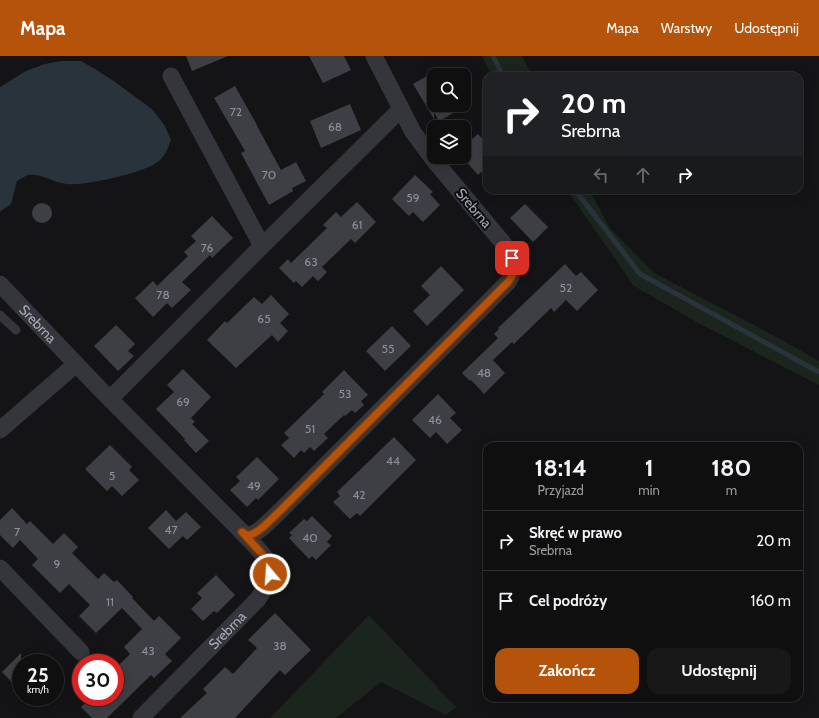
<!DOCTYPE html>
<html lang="pl">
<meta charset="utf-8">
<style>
body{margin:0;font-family:Cabin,sans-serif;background:#181819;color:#f1f3f6;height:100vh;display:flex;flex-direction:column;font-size:15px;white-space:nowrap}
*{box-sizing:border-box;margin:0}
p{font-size:13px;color:#9b9c9f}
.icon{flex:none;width:22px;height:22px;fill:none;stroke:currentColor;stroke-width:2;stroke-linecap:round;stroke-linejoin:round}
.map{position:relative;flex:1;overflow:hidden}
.drawer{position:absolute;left:483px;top:386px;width:320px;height:260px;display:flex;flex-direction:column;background:#0f0f10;border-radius:12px;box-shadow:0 2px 10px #0003,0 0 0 1px #2f2f30}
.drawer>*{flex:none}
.banner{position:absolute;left:483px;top:16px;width:320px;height:122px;border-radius:12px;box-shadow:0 2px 10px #0003,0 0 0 1px #2f2f30;background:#202124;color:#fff;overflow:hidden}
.buttons{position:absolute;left:427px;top:12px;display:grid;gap:8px}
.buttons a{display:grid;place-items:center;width:44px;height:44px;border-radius:8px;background:#0f0f10;box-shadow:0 2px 10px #0003,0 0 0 1px #2f2f30;font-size:20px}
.speed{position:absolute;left:12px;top:598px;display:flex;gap:8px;font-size:20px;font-weight:700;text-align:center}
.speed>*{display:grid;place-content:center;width:52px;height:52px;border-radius:50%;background:#0f0f10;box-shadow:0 2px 10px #0003,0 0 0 1px #2f2f30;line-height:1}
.speed small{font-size:10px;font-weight:400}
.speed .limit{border:6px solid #d22;background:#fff;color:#111}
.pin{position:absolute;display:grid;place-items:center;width:34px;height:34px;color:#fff;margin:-17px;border-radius:8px;box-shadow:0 2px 6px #0006}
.me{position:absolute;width:44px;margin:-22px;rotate:342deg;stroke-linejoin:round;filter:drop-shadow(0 0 3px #0008)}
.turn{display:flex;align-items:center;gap:14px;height:84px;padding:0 12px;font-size:18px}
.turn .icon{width:52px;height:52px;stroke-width:2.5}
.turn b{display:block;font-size:28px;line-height:34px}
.lanes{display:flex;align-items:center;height:38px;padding:0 12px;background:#0003;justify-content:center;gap:20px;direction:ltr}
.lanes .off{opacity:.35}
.eta{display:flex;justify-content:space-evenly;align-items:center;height:68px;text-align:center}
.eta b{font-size:24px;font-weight:800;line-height:28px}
.primary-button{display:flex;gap:8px;margin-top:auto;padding:8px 12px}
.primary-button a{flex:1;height:46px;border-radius:12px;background:#b45309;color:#fff;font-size:16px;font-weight:800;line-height:46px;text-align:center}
.primary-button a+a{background:#181819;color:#f1f3f6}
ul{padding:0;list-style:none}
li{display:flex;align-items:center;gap:12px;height:60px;padding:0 12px;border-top:1px solid #2f2f30}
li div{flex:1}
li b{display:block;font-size:15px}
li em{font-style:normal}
header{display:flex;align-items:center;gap:24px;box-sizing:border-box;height:56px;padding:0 20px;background:#b45309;color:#fff}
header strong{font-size:19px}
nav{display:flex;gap:22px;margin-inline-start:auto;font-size:14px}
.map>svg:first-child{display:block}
.green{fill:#1c251d}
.water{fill:#29333b}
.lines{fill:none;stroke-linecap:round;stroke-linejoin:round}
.stream{stroke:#29333b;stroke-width:5}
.building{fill:#3e3f44}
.lane{stroke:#35363c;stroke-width:9}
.street{stroke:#35363c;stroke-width:17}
.route-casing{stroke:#753606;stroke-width:10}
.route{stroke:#b45309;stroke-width:7}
.labels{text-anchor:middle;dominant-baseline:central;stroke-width:4;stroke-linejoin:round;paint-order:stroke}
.number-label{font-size:12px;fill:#8b909b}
.street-label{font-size:14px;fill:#a5abb8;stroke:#0f0f11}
</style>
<header>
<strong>Mapa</strong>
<nav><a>Mapa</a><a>Warstwy</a><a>Udostępnij</a></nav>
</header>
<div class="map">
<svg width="819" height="662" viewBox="0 0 819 662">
<rect width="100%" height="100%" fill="#141416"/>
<path class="green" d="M482,0H522L532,20H492Z
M567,134H589L610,172L654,217L771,278L819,305V329L702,269L634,230Z
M369,559L456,651L446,659L381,626L336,662H270Z"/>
<path class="water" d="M61,5H81L95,13L115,26L152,53L165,70L171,84C168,92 165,100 159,105C145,117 85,130 67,128C54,127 41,117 28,119C25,120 21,123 17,125L11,148L0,156V31L26,15L45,8Z"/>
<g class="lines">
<path class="stream" d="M493,0L503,20
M575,134L640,218L819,316"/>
</g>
<path class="building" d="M186,0H228L192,15Z
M309,0H344L351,14L323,27Z
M434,16V49H468L439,65L434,56V63L413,28Z
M235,30L257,69V70L281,114L296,106L306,125L292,132L293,135L269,149L241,97L245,95L214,42Z
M350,48L361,74L321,92L310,65Z
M478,78L487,88V111L478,119L464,103V90Z
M415,119L433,136L430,138L440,149L423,166L413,156L409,160L392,143Z
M357,146L376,166L355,187L351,183L322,211L327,216L318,225L313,220L302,231L296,225L294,227L279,212L288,203L291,207L327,172L323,169L336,156L341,161Z
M32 157a10 10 0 1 1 20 0a10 10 0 1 1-20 0Z
M525,148L548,171L533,186L510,162Z
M212,160L233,182L212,202L210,199L182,226L191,234L172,252L167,247L153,261L135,242L153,225L157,230L188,200L184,196L196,185L191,180Z
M565,208L576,220L581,216L598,234L577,255L566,244L554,256L551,252L514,288L512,286L493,304L505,317L484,338L471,324L470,325L462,317L498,282L494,278L499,273L498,272Z
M441,210L464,234L427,270L413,255L430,239L421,230Z
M271,239L289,258L280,267L288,275L278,286L272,279L236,312L207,284L225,265L227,267L254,241L262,248Z
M116,269L135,288L128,295L134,300L118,315L94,290Z
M392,270L411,290L385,315L366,295Z
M183,313L211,341L191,362L195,366L192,368L209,385L196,397L184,384L185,383L156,353L174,336L167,329Z
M344,314L368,339L361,345L364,349L355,357L352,354L345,360L344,359L324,378L328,382L314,395L310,391L304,397L301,394L294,402L281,389L289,382L284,377L324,338L322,336Z
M438,338L456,357L450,362L462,374L447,388L436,376L430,382L412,364Z
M394,381L416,404L360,460L357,457L350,463L333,446L340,440L337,436Z
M110,389L132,411L129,414L139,424L122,440L112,430L107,435L85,413Z
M257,401L279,423L258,444L256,442L247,451L230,434L240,425L236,421Z
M12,452L27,468L30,465L53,488L64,477L78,491L72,497L98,523L104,517L114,526L117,524L133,541L132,542L154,565L159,560L181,582L165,598L172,605L154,622L151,619L107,662H92L81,651L92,641H115V613L130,598L124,591L142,573L122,552L96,577L79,560L90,549L69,528L60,537L32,509L38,503L20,484L13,492L0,479V464Z
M166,454L176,465L186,456L201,471L187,484L183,480L169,493L148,472Z
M312,460L332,480L327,486L331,489L316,504L312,500L309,503L289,482L292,479L289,477L304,463L307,465Z
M216,519L235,539L217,557L214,555L203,565L191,553L202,542L197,537Z
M275,557L311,594L285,619L280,614L235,662H180L207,637L203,633L225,611L233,618L257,592L248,584Z
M21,597V636L2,616Z"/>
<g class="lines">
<path class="lane" d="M0,259L16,274"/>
<g class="street">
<path d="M171,20L262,190"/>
<path id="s1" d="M0,228L99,332L242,476C244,477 246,479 248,479C258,479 273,461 280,455L508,226C518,210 513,203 503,187L433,103L413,76L374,0"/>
<path d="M110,343L262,190L401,53"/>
<path d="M0,374L76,308"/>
<path d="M0,512L81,596"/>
<path id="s2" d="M141,662L258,543C264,534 272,522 270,511C267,500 250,485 242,476"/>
</g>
</g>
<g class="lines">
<defs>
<path id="route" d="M270,518V511L264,500L242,476C244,477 246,479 248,479C258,479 273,461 280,455L508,226L513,218L512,202"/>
</defs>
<use href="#route" class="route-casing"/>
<use href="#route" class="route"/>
</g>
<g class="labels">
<g class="number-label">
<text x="236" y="55">72</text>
<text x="335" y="70">68</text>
<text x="269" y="118">70</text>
<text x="413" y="141">59</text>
<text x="357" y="168">61</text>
<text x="207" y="191">76</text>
<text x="311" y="205">63</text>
<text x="566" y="231">52</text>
<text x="163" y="238">78</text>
<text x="264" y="262">65</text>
<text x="388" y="292">55</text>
<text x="484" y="316">48</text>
<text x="345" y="337">53</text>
<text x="183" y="345">69</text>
<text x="435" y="363">46</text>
<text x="310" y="372">51</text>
<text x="393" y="404">44</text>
<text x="112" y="419">5</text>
<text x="254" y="429">49</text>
<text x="359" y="438">42</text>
<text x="171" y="473">47</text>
<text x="17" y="475">7</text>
<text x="310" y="481">40</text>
<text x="57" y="507">9</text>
<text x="110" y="545">11</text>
<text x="280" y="589">38</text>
<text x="148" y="594">43</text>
</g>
<g class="street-label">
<text transform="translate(474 152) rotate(50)">Srebrna</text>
<text stroke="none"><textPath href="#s1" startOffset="55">Srebrna</textPath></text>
<text stroke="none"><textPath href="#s2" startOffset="123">Srebrna</textPath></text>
</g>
</g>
</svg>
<div class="buttons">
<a><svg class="icon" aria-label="search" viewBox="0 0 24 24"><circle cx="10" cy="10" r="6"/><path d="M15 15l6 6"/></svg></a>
<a><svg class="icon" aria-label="layers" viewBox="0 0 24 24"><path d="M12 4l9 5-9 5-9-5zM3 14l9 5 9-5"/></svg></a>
</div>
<div class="speed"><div>25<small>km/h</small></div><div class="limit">30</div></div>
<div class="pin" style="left:512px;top:202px;background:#d93025"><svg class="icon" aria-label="arrive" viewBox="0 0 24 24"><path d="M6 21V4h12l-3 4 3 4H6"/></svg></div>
<svg class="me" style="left:270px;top:518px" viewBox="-20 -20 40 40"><circle r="17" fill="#b45309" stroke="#fff" stroke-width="3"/><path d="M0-11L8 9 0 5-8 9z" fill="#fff"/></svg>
<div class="banner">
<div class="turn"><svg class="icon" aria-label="right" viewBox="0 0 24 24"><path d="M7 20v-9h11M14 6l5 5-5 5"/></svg><div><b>20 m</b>Srebrna</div></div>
<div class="lanes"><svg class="icon off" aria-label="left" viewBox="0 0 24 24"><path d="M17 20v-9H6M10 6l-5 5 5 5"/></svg><svg class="icon off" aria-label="ahead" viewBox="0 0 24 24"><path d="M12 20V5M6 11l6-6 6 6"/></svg><svg class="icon" aria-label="right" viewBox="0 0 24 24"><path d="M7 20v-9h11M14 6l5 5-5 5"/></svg></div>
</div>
<section class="drawer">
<div class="eta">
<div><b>18:14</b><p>Przyjazd</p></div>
<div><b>1</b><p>min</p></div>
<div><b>180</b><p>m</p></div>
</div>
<ul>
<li><svg class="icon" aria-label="right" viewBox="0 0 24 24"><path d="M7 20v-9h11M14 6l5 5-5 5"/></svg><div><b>Skręć w prawo</b><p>Srebrna</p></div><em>20 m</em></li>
<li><svg class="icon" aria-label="arrive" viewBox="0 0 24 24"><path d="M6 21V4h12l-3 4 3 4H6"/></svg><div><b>Cel podróży</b></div><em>160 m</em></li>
</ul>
<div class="primary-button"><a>Zakończ</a><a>Udostępnij</a></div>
</section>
</div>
